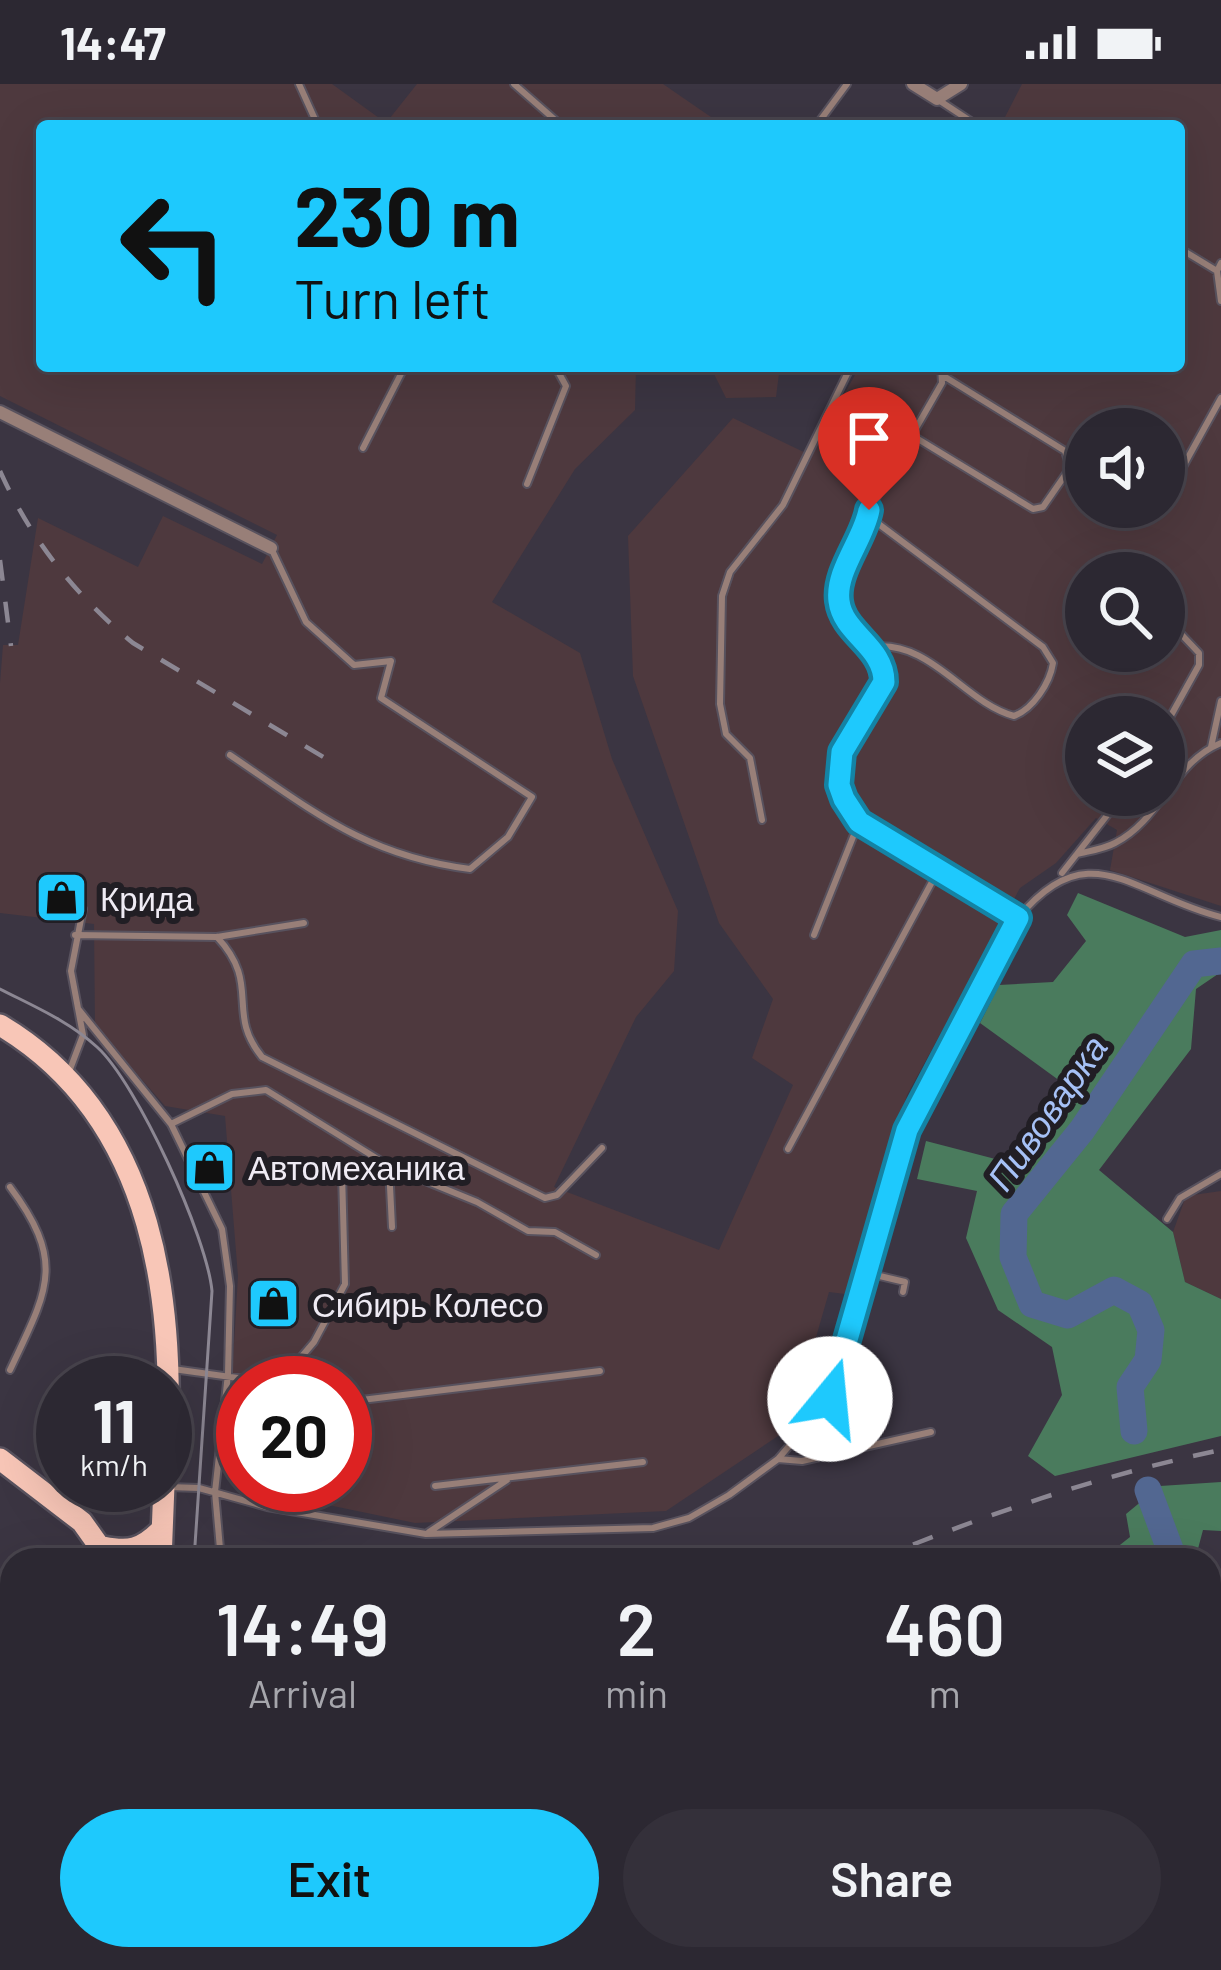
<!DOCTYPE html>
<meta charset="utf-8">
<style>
body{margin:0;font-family:Barlow,sans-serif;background:#34303a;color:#f1f3f6;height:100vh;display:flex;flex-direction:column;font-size:45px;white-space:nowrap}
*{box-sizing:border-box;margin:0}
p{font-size:39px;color:#a6a6ac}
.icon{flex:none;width:66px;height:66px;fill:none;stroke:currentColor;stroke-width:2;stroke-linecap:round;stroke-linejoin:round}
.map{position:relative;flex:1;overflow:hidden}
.side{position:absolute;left:0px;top:1464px;width:1221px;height:423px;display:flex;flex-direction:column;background:#2c2832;border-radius:36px 36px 0 0;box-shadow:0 12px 48px #0002,0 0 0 3px #48444d}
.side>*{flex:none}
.guide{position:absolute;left:36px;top:36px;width:1149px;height:252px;border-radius:12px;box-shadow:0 12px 48px #0002,0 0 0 3px #48444d;background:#1ec9fd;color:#111;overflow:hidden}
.buttons{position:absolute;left:1065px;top:324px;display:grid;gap:24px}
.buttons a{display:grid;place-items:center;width:120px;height:120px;border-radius:50%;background:#2c2832;box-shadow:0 12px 48px #0002,0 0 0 3px #48444d;font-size:60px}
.speed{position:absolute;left:36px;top:1272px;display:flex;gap:24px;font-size:60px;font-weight:700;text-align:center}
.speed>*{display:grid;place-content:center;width:156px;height:156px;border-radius:50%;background:#2c2832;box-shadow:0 12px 48px #0002,0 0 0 3px #48444d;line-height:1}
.speed small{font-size:30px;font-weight:400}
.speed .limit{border:18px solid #d22;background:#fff;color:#111}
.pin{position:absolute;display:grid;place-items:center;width:102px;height:102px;color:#fff;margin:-123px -51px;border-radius:50% 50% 50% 0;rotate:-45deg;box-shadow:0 0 12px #0007}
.pin .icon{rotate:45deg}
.me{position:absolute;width:132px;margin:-66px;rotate:17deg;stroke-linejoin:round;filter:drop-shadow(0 0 9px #0008)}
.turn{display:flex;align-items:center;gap:42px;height:252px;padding:0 60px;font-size:54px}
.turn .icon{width:156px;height:156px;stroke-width:2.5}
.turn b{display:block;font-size:84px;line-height:102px}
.eta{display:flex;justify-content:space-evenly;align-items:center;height:204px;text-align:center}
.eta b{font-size:72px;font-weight:600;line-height:84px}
.primary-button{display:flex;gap:24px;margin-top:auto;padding:24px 60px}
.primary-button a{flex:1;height:138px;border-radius:72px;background:#1ec9fd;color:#111;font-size:48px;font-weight:600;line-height:138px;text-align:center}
.primary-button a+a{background:#34303a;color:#f1f3f6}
.status{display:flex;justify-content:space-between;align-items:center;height:84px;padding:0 60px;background:#2c2832;direction:ltr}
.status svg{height:33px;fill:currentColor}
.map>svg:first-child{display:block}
.industrial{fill:#4e393e;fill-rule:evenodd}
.forest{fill:#4a7b5d}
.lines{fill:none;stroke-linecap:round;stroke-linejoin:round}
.river{stroke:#526791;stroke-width:27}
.lane-casing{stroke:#58525e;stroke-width:10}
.street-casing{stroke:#58525e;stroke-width:16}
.secondary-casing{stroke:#58525e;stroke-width:22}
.primary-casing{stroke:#58525e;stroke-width:26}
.lane{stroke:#987f78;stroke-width:6}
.street{stroke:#987f78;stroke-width:12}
.secondary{stroke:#cea79c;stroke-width:18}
.primary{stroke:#f8c6b7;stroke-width:21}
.tram{stroke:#8c8793;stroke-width:3}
.rail{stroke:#8c8793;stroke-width:4.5;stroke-dasharray:21 21;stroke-linecap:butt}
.route-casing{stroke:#1483a4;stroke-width:30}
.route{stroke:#1ec9fd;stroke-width:21}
.labels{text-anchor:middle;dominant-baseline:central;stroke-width:12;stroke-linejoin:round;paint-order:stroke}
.poi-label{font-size:33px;fill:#efebf4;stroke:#211e24;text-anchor:start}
.water-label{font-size:36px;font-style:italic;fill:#a6c1f6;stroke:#211e24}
</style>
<div class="status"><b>14:47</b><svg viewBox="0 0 49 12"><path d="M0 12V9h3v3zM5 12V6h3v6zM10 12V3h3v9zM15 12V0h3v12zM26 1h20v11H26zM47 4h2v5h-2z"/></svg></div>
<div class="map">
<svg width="1221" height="1886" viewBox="0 0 1221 1886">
<rect width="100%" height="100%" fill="#3b3542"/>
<path class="industrial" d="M0,0H332L386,39L417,0H663L724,42H42V282H636L635,326L575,385L492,518L580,569L612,675L678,827L674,887L636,933L554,1103L719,1166L793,1001L752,974L773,915L719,839L633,592L628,452L733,334L810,371L860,282H1179V42H1007L1004,35L1022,0H1221V822L1110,786L1117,746L1096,734L1056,779L1020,804L907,1011L845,1210L829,1208L790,1344L666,1427L415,1439L285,1412L264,1401H345V1299H243V1389L227,1380L238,1192L225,1032L165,1022L95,942L94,840L0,829V599L3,561H18L38,434L138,483L163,432L262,480L277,451L0,312ZM1086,345H1164V423H1086ZM1086,489H1164V567H1086ZM1086,633H1164V711H1086Z
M710,282H780L776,313L726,314Z
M1221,1107V1215L1185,1198L1173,1148L1186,1112Z"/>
<path class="forest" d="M1078,809L1185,853L1221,846V888L1196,905L1191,965L1099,1086L1173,1148L1185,1198L1221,1215V1352L1055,1392L1028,1372L1062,1311L1052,1263L998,1226L966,1154L977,1107L917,1095L926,1057L1003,1077L1060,997L980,939L999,901L1053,898L1086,857L1067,831Z
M1221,1398V1447L1203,1446L1195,1476H1101L1130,1453L1126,1430L1160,1402Z
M1209,1523L1221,1532V1599L1209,1594Z"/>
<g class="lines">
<path class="river" d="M1134,1347L1130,1303L1148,1276L1151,1246L1140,1220L1114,1206L1068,1231L1032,1220L1013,1173L1014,1130L1082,1046L1194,880L1221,877
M1148,1406L1174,1476
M1209,1542L1221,1562"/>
<defs>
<path id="lane" d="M299,0L318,42
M514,0L562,42
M940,17L978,42
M816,42L847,0
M1179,164L1217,187L1221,179
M1217,187L1221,217
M941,282L942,299L869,426C864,455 835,488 839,517C844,550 885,562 884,599C867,628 835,664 839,701C844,745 978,809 1017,833
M144,286L146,282
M913,352L1033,425L1043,423L1070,384L1065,367L942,291
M363,364L405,282
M527,400L566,302L555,282
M1164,417L1221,314
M1159,425L1160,423
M868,432L1043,563L1053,579C1050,599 1033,625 1014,632C963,618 931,555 871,563
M1164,532L1199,569V581L1164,644
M1211,663L1221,617
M230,671C314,728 367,772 470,785L508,753L532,713L381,614L391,577L354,581L306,538L271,464
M762,736L750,674L726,650L720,620L722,512L730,488L783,421L851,282
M1077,770C1089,767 1104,765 1115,759C1161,736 1173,678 1221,659
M1062,789L1123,711
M75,851L217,853L304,839
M814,851L859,738
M217,853C262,901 225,928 262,973L545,1114L557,1111L602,1064
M79,926L171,1040L222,1145L230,1202L228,1290L215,1408L221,1476
M69,988L83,951L71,887L83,825
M171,1040L232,1010L266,1006L389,1082L392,1143
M788,1065L939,785
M389,1082L477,1118L528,1147L555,1148L596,1171
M10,1103C67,1179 47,1207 10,1286
M1167,1135L1180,1114L1221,1090
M867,1189L905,1198L903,1208
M173,1285L274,1299
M279,1299L314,1258L345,1200L342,1088
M345,1318L600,1287
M778,1375L802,1377L931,1348
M435,1402L643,1378
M168,1403L199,1404L267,1423L426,1450L653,1444L689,1434L729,1411L778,1375L830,1314L907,1046L1018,834C1089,747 1133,811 1221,833
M429,1448L507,1396
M0,1569L12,1570
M1209,1833L1221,1835
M662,1875L671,1879L717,1875
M562,1886V1875
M1128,1886L1153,1875"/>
<path id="street" d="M913,0L937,15L961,0
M0,328L271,464
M0,1851H12"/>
<path id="secondary" d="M169,1875L172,1886"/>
<path id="primary" d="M0,941C158,1035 178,1225 165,1392
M0,1375L82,1438L109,1476
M103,1463C129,1468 141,1466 161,1446
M161,1476L164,1401
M198,1875L212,1886
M267,1875L299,1886"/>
</defs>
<use href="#lane" class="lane-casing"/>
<use href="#street" class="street-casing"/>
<use href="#secondary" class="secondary-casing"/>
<use href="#primary" class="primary-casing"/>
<use href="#lane" class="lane"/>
<use href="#street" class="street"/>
<use href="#secondary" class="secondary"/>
<use href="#primary" class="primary"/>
<path class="tram" d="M0,905C33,922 69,937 97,963C137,999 207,1153 212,1207L194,1476
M204,1875L205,1886"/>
<path class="rail" d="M0,387C31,456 75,511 133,559L340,683
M0,476L11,562
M874,1476C988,1430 1100,1391 1221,1366
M1209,1642L1221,1648
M0,1682H12
M0,1723H12
M1209,1768L1221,1769"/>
</g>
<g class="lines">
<defs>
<path id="route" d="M830,1315L907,1046L1018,834L859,738L844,715L839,701L842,668L884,598C884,562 843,550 839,517C835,487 864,455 869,426"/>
</defs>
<use href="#route" class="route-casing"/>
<use href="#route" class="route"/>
</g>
<defs>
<symbol id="shop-square" viewBox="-11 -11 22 22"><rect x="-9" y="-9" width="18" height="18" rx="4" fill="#1ec9fd" stroke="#211e24"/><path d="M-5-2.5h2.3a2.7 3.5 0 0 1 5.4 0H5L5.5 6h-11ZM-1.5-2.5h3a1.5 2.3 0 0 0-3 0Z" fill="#111"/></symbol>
</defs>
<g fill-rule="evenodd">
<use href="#shop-square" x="32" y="784" width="59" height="59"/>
<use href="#shop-square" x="180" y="1054" width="59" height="59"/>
<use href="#shop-square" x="244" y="1190" width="59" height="59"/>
</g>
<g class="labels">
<g class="poi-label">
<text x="100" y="814">Крида</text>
<text x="248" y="1083">Автомеханика</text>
<text x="312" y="1220">Сибирь Колесо</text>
</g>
<g class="water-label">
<text transform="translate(1046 1028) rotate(-55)">Пивоварка</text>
</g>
</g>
</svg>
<div class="buttons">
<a><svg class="icon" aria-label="sound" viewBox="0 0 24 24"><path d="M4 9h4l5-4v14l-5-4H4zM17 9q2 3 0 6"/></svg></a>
<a><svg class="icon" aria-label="search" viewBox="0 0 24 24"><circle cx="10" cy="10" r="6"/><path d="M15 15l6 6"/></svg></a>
<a><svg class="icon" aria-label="layers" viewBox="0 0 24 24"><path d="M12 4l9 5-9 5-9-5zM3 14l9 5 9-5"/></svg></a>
</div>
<div class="speed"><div>11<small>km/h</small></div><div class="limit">20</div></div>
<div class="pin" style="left:869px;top:426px;background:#d93025"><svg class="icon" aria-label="arrive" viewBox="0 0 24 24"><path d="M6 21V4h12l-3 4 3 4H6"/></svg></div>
<svg class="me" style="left:830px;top:1315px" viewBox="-20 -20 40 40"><circle r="19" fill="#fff"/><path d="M0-13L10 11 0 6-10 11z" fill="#1ec9fd"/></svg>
<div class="guide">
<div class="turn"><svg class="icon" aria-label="left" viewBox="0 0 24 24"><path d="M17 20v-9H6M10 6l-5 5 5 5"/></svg><div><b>230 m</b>Turn left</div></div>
</div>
<section class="side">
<div class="eta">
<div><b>14:49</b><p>Arrival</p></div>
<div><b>2</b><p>min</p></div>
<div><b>460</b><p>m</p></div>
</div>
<div class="primary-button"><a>Exit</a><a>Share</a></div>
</section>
</div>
